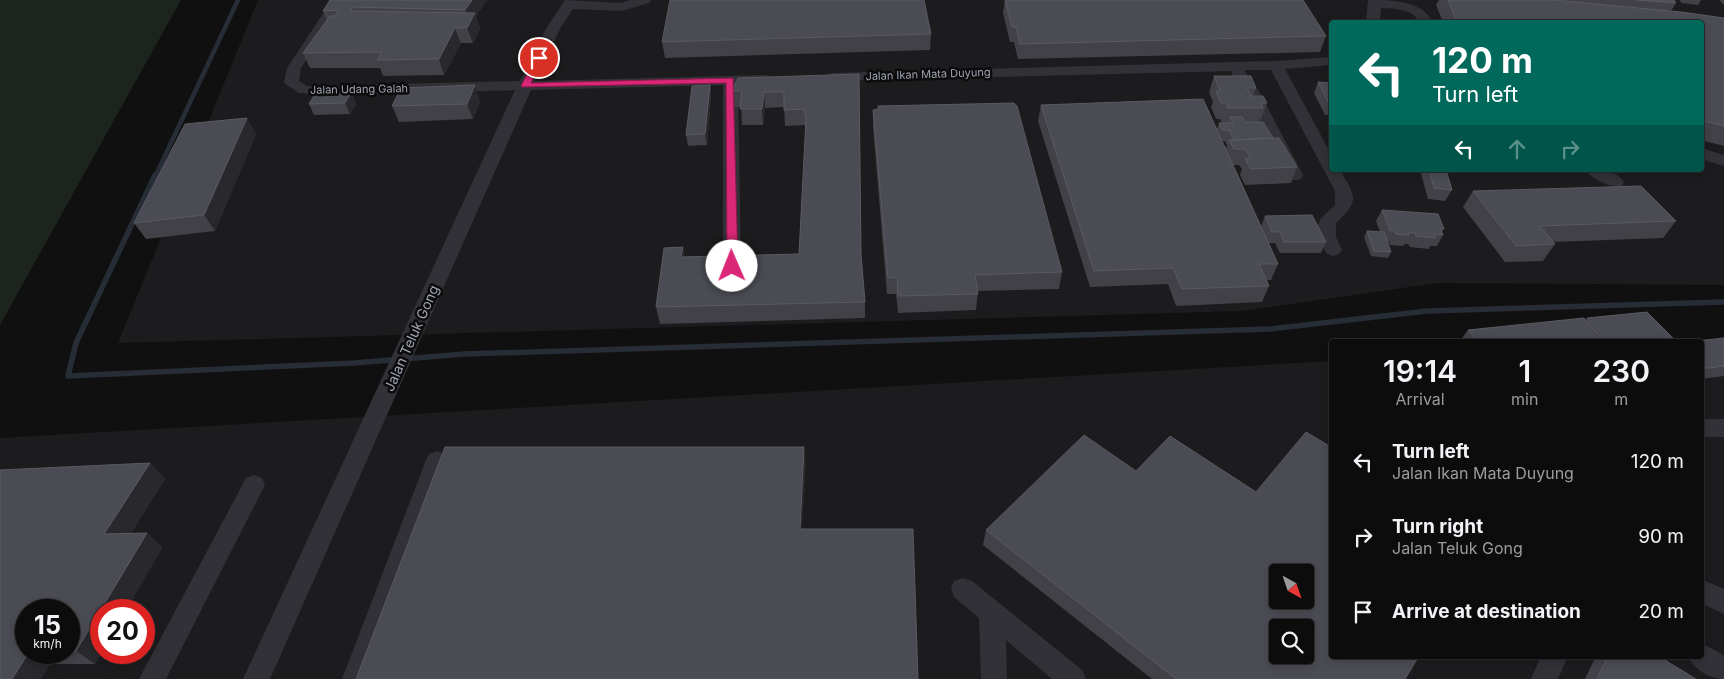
<!DOCTYPE html>
<style>
body{margin:0;font-family:Inter,sans-serif;background:#1a1a1b;color:#f1f3f6;height:100vh;display:flex;flex-direction:column;font-size:19px;white-space:nowrap}
*{box-sizing:border-box;margin:0}
p{font-size:16px;color:#9a9b9d}
.icon{flex:none;width:28px;height:28px;fill:none;stroke:currentColor;stroke-width:2;stroke-linecap:round;stroke-linejoin:round}
.map{position:relative;flex:1;overflow:hidden}
.panel{position:absolute;left:1329px;top:339px;width:375px;height:320px;display:flex;flex-direction:column;background:#0c0c0d;border-radius:5px;box-shadow:0 2px 8px #0003,0 0 0 1px #2c2c2e}
.panel>*{flex:none}
.banner{position:absolute;left:1329px;top:20px;width:375px;height:152px;border-radius:5px;box-shadow:0 2px 8px #0003,0 0 0 1px #2c2c2e;background:#00695c;color:#fff;overflow:hidden}
.needle{width:32px;rotate:140deg}
.controls{position:absolute;left:1269px;top:564px;display:grid;gap:10px}
.controls a{display:grid;place-items:center;width:45px;height:45px;border-radius:5px;background:#0c0c0d;box-shadow:0 2px 8px #0003,0 0 0 1px #2c2c2e;font-size:25px}
.speed{position:absolute;left:15px;top:599px;display:flex;gap:10px;font-size:25px;font-weight:700;text-align:center}
.speed>*{display:grid;place-content:center;width:65px;height:65px;border-radius:50%;background:#0c0c0d;box-shadow:0 2px 8px #0003,0 0 0 1px #2c2c2e;line-height:1}
.speed small{font-size:12px;font-weight:400}
.speed .limit{border:8px solid #d22;background:#fff;color:#111}
.pin{position:absolute;display:grid;place-items:center;width:42px;height:42px;color:#fff;margin:-21px;border:2px solid #fff;border-radius:50%;box-shadow:0 1px 5px #0007}
.me{position:absolute;width:55px;margin:-28px;rotate:359deg;stroke-linejoin:round;filter:drop-shadow(0 0 4px #0008)}
.turn{display:flex;align-items:center;gap:18px;height:105px;padding:0 20px;font-size:22px}
.turn .icon{width:65px;height:65px;stroke-width:2.5}
.turn b{display:block;font-size:35px;line-height:42px}
.lanes{display:flex;align-items:center;height:48px;padding:0 20px;background:#0003;justify-content:center;gap:25px;direction:ltr}
.lanes .off{opacity:.35}
.eta{display:flex;justify-content:space-evenly;align-items:center;height:85px;text-align:center}
.eta b{font-size:30px;font-weight:600;line-height:35px}
ul{padding:0;list-style:none}
li{display:flex;align-items:center;gap:15px;height:75px;padding:0 20px}
li div{flex:1}
li b{display:block;font-size:19px}
li em{font-style:normal}
.map>svg:first-child{display:block}
.built{fill:#1c1c1e;fill-rule:evenodd}
.green{fill:#1c241d}
.lines{fill:none;stroke-linecap:round;stroke-linejoin:round}
.stream-far1{stroke:#262d36;stroke-width:4.5}
.stream{stroke:#262d36;stroke-width:5.5}
.minor{fill:#313137;fill-rule:evenodd}
.wall{fill:#414147;fill-rule:evenodd}
.shaded-wall{fill:#29292d}
.building{fill:#4b4c53;stroke:#595a62;fill-rule:evenodd}
.route{fill:#db2777;stroke:#8e194d}
.labels{text-anchor:middle;dominant-baseline:central;stroke-width:5;stroke-linejoin:round;paint-order:stroke}
.far-street-label{font-size:11px;fill:#a0a4b3;stroke:#0b0b0c}
.street-label{font-size:14px;fill:#a0a4b3;stroke:#0b0b0c}
</style>
<div class="map">
<svg width="1724" height="679" viewBox="0 0 1724 679">
<rect width="100%" height="100%" fill="#101011"/>
<path class="built" d="M258,0H1724V285L1437,283L1242,311L118,343ZM1331,22H1701V170H1331Z
M1724,339V679H0V438L1331,361V656H1701V341H1677ZM1278,572H1305V600H1278ZM26,610H69V652H26ZM101,610H144V652H101ZM1278,628H1305V655H1278Z"/>
<path class="green" d="M0,0H181L0,325Z"/>
<g class="lines">
<path class="stream-far1" d="M155,177L238,0"/>
<path class="stream" d="M155,175L76,343L68,376L354,363L464,354L1270,329L1427,311L1724,302"/>
<path class="minor" d="M332,0H346L301,68L299,81L307,86L520,81L547,27L565,0L621,3L630,0H651L649,3L622,11L573,9L561,27L535,81L765,75L770,76L772,79L770,82L738,84L741,266L739,270L732,272L725,270L723,266V85L531,90L270,679H243L515,90L331,96L299,93L284,83L287,68Z
M1368,0C1392,0 1421,0 1433,22H1419C1412,8 1395,9 1381,8L1380,22H1366Z
M1331,57V65L1285,69L1331,154V170H1340C1356,198 1360,200 1336,223V237L1342,250L1339,254L1333,256L1327,254L1318,237L1317,228L1321,218L1335,205V191L1271,70H1244L1260,93L1303,175L1301,179L1295,180L1289,179L1287,175L1244,93L1231,72L1232,71L834,81L829,80L827,77L829,74L834,73L1276,61Z
M1701,148L1724,155V166L1701,159Z
M1585,170C1599,170 1616,169 1624,182L1622,186C1611,188 1591,179 1585,170Z
M1701,419H1724V437H1701Z
M437,451L445,454L448,460L368,679H342L426,460L429,454Z
M254,475L262,478L265,485L166,679H139L246,478Z
M963,578L972,581L1082,670L1086,679H1052L1006,640L1007,679H981L979,618L954,597L951,589L954,581Z
M1701,579L1724,589V614L1701,603Z
M1701,643L1724,655V679C1710,679 1693,669 1688,656H1701Z
M1541,656H1568L1558,679H1531Z"/>
</g>
<path class="wall" d="M330,0H487L476,16L480,29L473,43H461L444,75L383,76L380,68H310L303,53L327,20L323,11Z
M1005,0H1303L1326,36L1320,52L1018,59L1014,42H1010L1003,13Z
M1439,0H1674L1676,3L1671,11L1724,18V146L1701,140V22H1443L1436,5Z
M1679,0H1701L1698,5L1682,3Z
M1719,0H1724V5Z
M931,34L930,50L665,58L662,42Z
M859,74L861,255L865,302V318L660,324L656,307L685,257L799,254L806,129L805,125L785,126L784,107L765,108L763,125H742L741,107H734L732,91Z
M1214,76L1256,88L1253,96L1267,103L1261,119H1259V122L1297,167L1291,183L1245,185L1240,175L1242,169L1239,165H1233L1261,226L1265,216L1326,242L1321,253H1280L1275,243H1269L1278,264L1271,280H1267L1269,286L1262,302L1176,306L1168,284L1090,287L1038,121L1041,105L1217,129L1219,123H1222L1220,119H1216L1211,107L1213,102L1209,92ZM1222,141H1225L1227,145L1226,149Z
M1318,82L1331,83V115H1325L1314,93Z
M710,85L711,96L707,145L688,146L686,135Z
M351,93L356,104L350,114L314,115L309,104Z
M480,101L473,119L399,122L392,106Z
M873,110L1062,272L1059,289L978,291L976,310L898,313L896,294H887L873,126Z
M256,134L215,231L146,239L134,223Z
M1420,170H1446L1452,190L1445,201L1428,199Z
M1473,191L1676,221L1663,238L1552,242L1555,244L1543,261L1505,262L1463,207Z
M1382,210L1444,229L1442,232L1443,235L1437,246H1430L1429,249L1410,247L1408,244H1405L1403,246L1390,245L1389,242H1387L1391,252L1388,258L1371,256L1364,237L1367,231L1380,232L1376,221Z
M1587,318L1676,341H1460L1468,330L1586,320Z
M1724,338V376L1701,379V341Z
M150,463L165,479L131,533H147L162,548L101,652H102L95,664H50L0,679ZM69,610V652H26Z
M986,530L1405,679H1152L983,545Z
M1596,656H1658L1696,679H1585Z"/>
<path class="shaded-wall" d="M472,0H487L476,16L480,29L473,43L467,28L470,24L465,10Z
M455,28L461,43L444,75L439,59Z
M475,85L480,101L473,119L467,104Z
M710,85L711,96L707,145L705,134Z
M764,92L765,108L763,125L762,109Z
M351,93L356,104L350,114L345,103Z
M247,118L256,134L215,231L204,215Z
M683,247L686,263L681,257Z
M804,447L806,463L801,545L800,529Z
M150,463L165,479L121,549L104,534Z
M147,533L162,548L127,610H101V652H102L95,664L76,651Z
M29,652H32L50,664L41,679H12Z"/>
<path class="building" d="M330,0H472L465,10L353,7L350,11L475,13L467,28H455L439,59L377,60L382,52L303,53L330,16H335L339,10L323,11Z
M670,0H924L931,34L662,42Z
M1005,0H1303L1326,36L1020,44L1016,27H1012Z
M1448,0H1553L1681,12L1724,18V126L1701,120V22H1457Z
M1637,0H1674L1676,3Z
M859,74L861,255L865,302L656,307L664,248L683,247L681,257L799,254L806,119L804,109L784,110V92H764L762,109H740L742,91H732L738,78Z
M1214,76H1251L1256,88H1247L1251,96H1263L1267,103H1261L1263,108H1228L1226,103H1221L1216,91H1220Z
M1318,82L1331,83V104H1329Z
M475,85L467,104L392,106L401,88Z
M710,85L705,134L686,135L692,86Z
M351,93L345,103L309,104L315,94Z
M1203,99L1278,264H1259L1269,286L1182,289L1173,268L1094,271L1041,105Z
M1014,103L1017,106L1062,272L975,275L978,294L898,296L897,278H888L873,110L878,109V106Z
M1230,117H1242L1245,122H1263L1273,138L1234,140L1229,130H1222L1219,123H1233Z
M247,118L204,215L134,223L185,124Z
M1279,138L1297,167L1251,169L1245,159L1251,158L1245,149H1234L1229,140Z
M1429,170H1446L1452,190L1434,188Z
M1641,186L1676,221L1540,226L1555,244L1516,246L1473,191Z
M1382,210L1438,214L1444,229L1440,228L1443,235L1434,234L1435,238L1416,236L1415,233L1408,232L1409,235L1396,234L1395,231L1390,230Z
M1312,215L1326,242H1284L1280,232H1272L1265,216Z
M1367,231L1384,232L1391,252L1374,251Z
M1647,312L1676,341H1608L1587,318Z
M1584,318L1605,341H1477L1468,330Z
M1724,338V366L1701,369V341H1696Z
M1306,432L1331,447V656H1419L1405,679H1176L986,530L1084,435L1136,471L1170,436L1256,492ZM1278,572H1305V600H1278ZM1278,628H1305V655H1278Z
M445,447H804L800,529H913L918,679H356Z
M150,463L104,534L147,533L76,651H69V610H26V652H29L12,679H0V470Z
M1608,656H1658L1696,679H1597Z"/>
<path class="route" d="M539,55L543,58L531,83L733,78L738,266L736,268H729L727,266L726,83L522,87L521,86L535,58Z"/>
<g class="labels">
<g class="far-street-label">
<text transform="translate(928 74) rotate(-2)">Jalan Ikan Mata Duyung</text>
<text transform="translate(359 89) rotate(-1)">Jalan Udang Galah</text>
</g>
<g class="street-label">
<text transform="translate(411 338) rotate(-66)">Jalan Teluk Gong</text>
</g>
</g>
</svg>
<div class="controls">
<a><svg class="needle" viewBox="-14 -14 28 28"><path d="M0-13l5 13h-10z" fill="#e53935"/><path d="M0 13l5-13h-10z" fill="#9a9b9d"/></svg></a>
<a><svg class="icon" aria-label="search" viewBox="0 0 24 24"><circle cx="10" cy="10" r="6"/><path d="M15 15l6 6"/></svg></a>
</div>
<div class="speed"><div>15<small>km/h</small></div><div class="limit">20</div></div>
<div class="pin" style="left:539px;top:58px;background:#d93025"><svg class="icon" aria-label="arrive" viewBox="0 0 24 24"><path d="M6 21V4h12l-3 4 3 4H6"/></svg></div>
<svg class="me" style="left:732px;top:266px" viewBox="-20 -20 40 40"><circle r="19" fill="#fff"/><path d="M0-13L10 11 0 6-10 11z" fill="#db2777"/></svg>
<div class="banner">
<div class="turn"><svg class="icon" aria-label="left" viewBox="0 0 24 24"><path d="M17 20v-9H6M10 6l-5 5 5 5"/></svg><div><b>120 m</b>Turn left</div></div>
<div class="lanes"><svg class="icon" aria-label="left" viewBox="0 0 24 24"><path d="M17 20v-9H6M10 6l-5 5 5 5"/></svg><svg class="icon off" aria-label="ahead" viewBox="0 0 24 24"><path d="M12 20V5M6 11l6-6 6 6"/></svg><svg class="icon off" aria-label="right" viewBox="0 0 24 24"><path d="M7 20v-9h11M14 6l5 5-5 5"/></svg></div>
</div>
<section class="panel">
<div class="eta">
<div><b>19:14</b><p>Arrival</p></div>
<div><b>1</b><p>min</p></div>
<div><b>230</b><p>m</p></div>
</div>
<ul>
<li><svg class="icon" aria-label="left" viewBox="0 0 24 24"><path d="M17 20v-9H6M10 6l-5 5 5 5"/></svg><div><b>Turn left</b><p>Jalan Ikan Mata Duyung</p></div><em>120 m</em></li>
<li><svg class="icon" aria-label="right" viewBox="0 0 24 24"><path d="M7 20v-9h11M14 6l5 5-5 5"/></svg><div><b>Turn right</b><p>Jalan Teluk Gong</p></div><em>90 m</em></li>
<li><svg class="icon" aria-label="arrive" viewBox="0 0 24 24"><path d="M6 21V4h12l-3 4 3 4H6"/></svg><div><b>Arrive at destination</b></div><em>20 m</em></li>
</ul>
</section>
</div>
